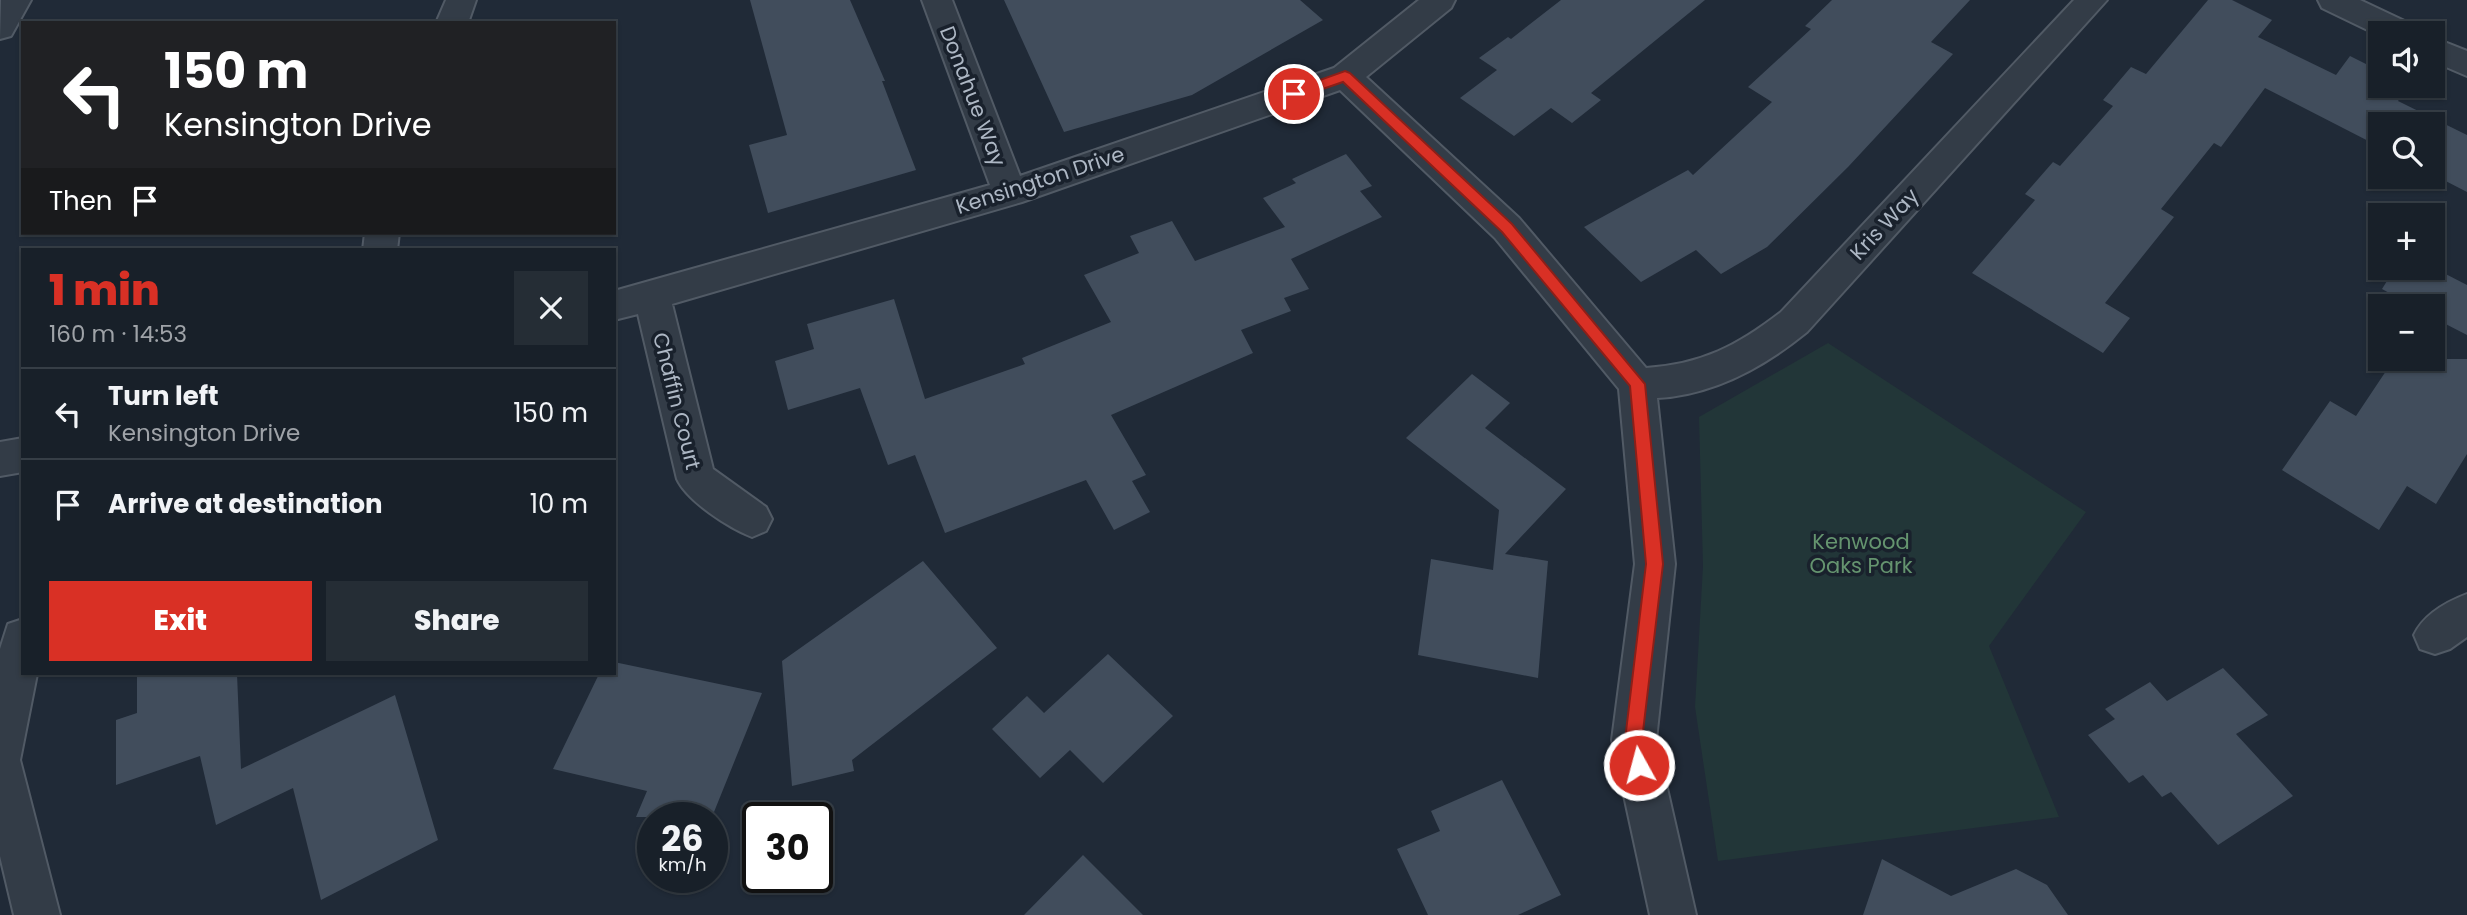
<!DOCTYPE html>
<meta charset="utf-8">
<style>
body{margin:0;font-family:Poppins,sans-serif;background:#252d35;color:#f1f3f6;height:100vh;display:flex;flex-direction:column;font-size:26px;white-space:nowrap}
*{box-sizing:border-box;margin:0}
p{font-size:23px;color:#9fa3a8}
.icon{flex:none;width:38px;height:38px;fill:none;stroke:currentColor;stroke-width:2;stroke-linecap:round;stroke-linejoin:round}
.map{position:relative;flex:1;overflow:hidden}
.sheet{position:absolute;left:21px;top:248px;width:595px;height:427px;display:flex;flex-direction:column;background:#182029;border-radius:0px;box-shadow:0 2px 5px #0004,0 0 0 2px #363e46}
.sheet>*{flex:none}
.guide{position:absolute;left:21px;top:21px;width:595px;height:214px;border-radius:0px;box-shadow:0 2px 5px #0004,0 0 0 2px #363e46;background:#202124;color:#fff;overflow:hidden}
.fabs{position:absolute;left:2368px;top:21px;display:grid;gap:14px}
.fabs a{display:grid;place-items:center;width:77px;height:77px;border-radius:0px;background:#182029;box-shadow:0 2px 5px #0004,0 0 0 2px #363e46;font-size:35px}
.speed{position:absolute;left:637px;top:802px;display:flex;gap:14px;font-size:35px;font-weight:700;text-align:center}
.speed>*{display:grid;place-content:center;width:91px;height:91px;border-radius:50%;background:#182029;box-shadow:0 2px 5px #0004,0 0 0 2px #363e46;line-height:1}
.speed small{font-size:18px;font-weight:400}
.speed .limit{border:4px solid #111;border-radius:10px;background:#fff;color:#111}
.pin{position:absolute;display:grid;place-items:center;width:60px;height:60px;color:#fff;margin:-30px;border:4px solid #fff;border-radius:50%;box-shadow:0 2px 7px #0007}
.me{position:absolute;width:77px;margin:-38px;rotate:353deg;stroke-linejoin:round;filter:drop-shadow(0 0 5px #0008)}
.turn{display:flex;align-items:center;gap:24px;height:147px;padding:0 28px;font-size:32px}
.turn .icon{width:91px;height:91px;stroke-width:2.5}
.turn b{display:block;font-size:49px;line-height:60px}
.then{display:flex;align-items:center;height:66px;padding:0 28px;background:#0003;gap:14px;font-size:26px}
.round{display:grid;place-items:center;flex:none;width:74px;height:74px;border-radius:0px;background:#252d35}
.headline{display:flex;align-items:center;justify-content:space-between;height:119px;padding:0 28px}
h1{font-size:42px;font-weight:800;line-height:52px;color:#d93025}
.cta{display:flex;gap:14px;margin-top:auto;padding:14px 28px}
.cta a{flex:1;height:80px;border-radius:0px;background:#d93025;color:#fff;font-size:28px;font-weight:800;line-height:80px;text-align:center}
.cta a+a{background:#252d35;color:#f1f3f6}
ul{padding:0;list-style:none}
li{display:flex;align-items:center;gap:21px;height:91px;padding:0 28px;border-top:2px solid #363e46}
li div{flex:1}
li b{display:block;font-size:26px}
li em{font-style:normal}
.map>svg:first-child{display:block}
.green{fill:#223638}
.building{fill:#414d5c}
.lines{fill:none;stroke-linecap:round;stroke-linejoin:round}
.minor-casing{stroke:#515a65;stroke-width:4}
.minor{fill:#333c47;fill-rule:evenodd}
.route{fill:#d93025;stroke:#8d1f18;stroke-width:2}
.labels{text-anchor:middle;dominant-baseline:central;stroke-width:7;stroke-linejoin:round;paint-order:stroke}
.street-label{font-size:21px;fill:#adb7c4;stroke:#19212c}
.park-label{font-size:21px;fill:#65946f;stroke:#19212c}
</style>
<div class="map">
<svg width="2467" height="915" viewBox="0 0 2467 915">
<rect width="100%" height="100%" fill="#202a37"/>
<path class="green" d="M1828,343L2086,512L1989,646L2059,817L1718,861L1695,707L1703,566L1699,417Z"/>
<path class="building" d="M750,0H850L885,81H882L916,170L768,213L749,145L787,135Z
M1004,0H1300L1323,20L1192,95L1064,132Z
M1561,0H1705L1591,93L1601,100L1572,123L1551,108L1514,136L1460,98L1497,70L1479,58L1508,37L1511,39Z
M1832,0H1970L1931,42L1953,54L1848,167L1767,247L1721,274L1696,250L1641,282L1584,227L1688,170L1693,175L1772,102L1748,87L1811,29L1805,26Z
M2208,0H2232L2272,20L2258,37L2336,75L2350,56L2380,71V86H2409L2398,101L2467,135V192L2432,174V124H2380V147L2265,88L2221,147L2214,143L2161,209L2174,217L2105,303L2130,318L2103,353L1972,273L2035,200L2025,194L2053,162L2060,166L2113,106L2103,100L2131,67L2146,74Z
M1346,154L1372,186L1360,191L1382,217L1291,259L1309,289L1284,298L1291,311L1241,330L1253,353L1111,415L1146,475L1132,481L1150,512L1114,530L1086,480L945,533L915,455L888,465L860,388L788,410L775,361L814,349L807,324L894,299L925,399L1025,364L1022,358L1111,322L1084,275L1139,253L1130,236L1172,221L1195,261L1285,227L1263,198L1296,183L1292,179Z
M2395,268H2434L2467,285V335L2432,317V306H2413L2382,289Z
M2394,359H2467V454L2436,504L2407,486L2379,530L2282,470L2330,401L2356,416Z
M1472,374L1510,403L1485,428L1566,489L1505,554L1548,561L1538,678L1418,655L1431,559L1493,570L1499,510L1406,438Z
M923,561L997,648L852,760L854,771L792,786L782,661Z
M1108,654L1173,716L1103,783L1070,750L1040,778L992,729L1027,696L1044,713Z
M614,662L762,693L712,817H636L647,791L553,769L599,674H614Z
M2223,668L2268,715L2236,734L2293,796L2218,845L2171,792L2162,797L2143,775L2129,783L2088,735L2115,719L2105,709L2150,682L2167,701Z
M137,674H237L241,769L395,695L438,840L321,900L293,788L216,825L200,756L116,785V720L137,713Z
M1502,780L1561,895L1518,915H1428L1397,849L1440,831L1431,811Z
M1083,855L1143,915H1024Z
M1882,859L1951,896L2016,869L2047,885L2068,915H1863Z"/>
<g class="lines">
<defs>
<path id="minor" d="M31,0L11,36L0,39L1,0Z
M446,0H476L468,23H436Z
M922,0H952L1020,176L1334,68L1419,0H1455L1451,8L1366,77L1519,218L1646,368C1702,364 1737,346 1781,312L2074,0H2107L1807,332C1764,367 1713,395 1657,398L1675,564L1656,740L1696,915H1650L1612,740L1635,564L1619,389L1495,238L1340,90L1022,202L672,304L713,469L766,507L772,519L766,531L752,537C729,528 687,501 677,479L638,314L614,320V291L990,185Z
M2318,0H2360L2413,25L2418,33H2380V36L2322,8Z
M2432,37L2467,51V76L2432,61Z
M365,233H399L397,250H363Z
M23,438V472L0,476V442Z
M2467,594V637L2450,649L2435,654L2420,649L2414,635C2424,614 2446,602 2467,594Z
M23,619V674H37L20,760L60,915H14L0,856V649L8,624Z"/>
</defs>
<use href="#minor" class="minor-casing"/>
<use href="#minor" class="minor"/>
</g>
<path class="route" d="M1345,71L1350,73L1512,224L1645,384L1663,564L1642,740L1648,765L1645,772L1639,774L1633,772L1625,740L1646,564L1630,386L1502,232L1343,82L1294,99L1287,94L1289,91Z"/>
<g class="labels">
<g class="street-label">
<text transform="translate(973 96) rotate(69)">Donahue Way</text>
<text transform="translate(1040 180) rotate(-18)">Kensington Drive</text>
<text transform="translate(1884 224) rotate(-47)">Kris Way</text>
<text transform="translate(677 401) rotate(76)">Chaffin Court</text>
</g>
<g class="park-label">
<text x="1861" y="541">Kenwood<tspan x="1861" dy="24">Oaks Park</tspan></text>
</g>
</g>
</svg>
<div class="fabs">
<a><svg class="icon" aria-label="sound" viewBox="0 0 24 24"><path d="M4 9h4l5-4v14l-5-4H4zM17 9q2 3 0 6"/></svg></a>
<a><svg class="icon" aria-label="search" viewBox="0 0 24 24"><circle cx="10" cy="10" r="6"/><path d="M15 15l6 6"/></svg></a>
<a>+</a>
<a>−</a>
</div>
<div class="speed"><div>26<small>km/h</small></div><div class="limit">30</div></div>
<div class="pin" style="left:1294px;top:94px;background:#d93025"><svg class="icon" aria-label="arrive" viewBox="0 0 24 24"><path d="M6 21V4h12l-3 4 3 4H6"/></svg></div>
<svg class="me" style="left:1639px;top:765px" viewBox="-20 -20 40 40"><circle r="17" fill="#d93025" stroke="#fff" stroke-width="3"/><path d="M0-11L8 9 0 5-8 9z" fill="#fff"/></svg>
<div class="guide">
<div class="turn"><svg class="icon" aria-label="left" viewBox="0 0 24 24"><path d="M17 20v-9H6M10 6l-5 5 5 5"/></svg><div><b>150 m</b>Kensington Drive</div></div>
<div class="then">Then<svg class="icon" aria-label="arrive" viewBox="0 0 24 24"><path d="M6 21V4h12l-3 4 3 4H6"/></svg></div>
</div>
<section class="sheet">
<div class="headline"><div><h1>1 min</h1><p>160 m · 14:53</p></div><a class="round"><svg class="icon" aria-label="close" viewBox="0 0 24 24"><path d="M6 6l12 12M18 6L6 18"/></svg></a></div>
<ul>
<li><svg class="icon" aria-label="left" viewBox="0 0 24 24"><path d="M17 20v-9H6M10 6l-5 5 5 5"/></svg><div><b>Turn left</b><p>Kensington Drive</p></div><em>150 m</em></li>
<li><svg class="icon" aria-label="arrive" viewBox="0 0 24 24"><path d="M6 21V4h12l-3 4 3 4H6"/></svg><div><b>Arrive at destination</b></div><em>10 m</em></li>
</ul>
<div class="cta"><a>Exit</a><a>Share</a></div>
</section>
</div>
